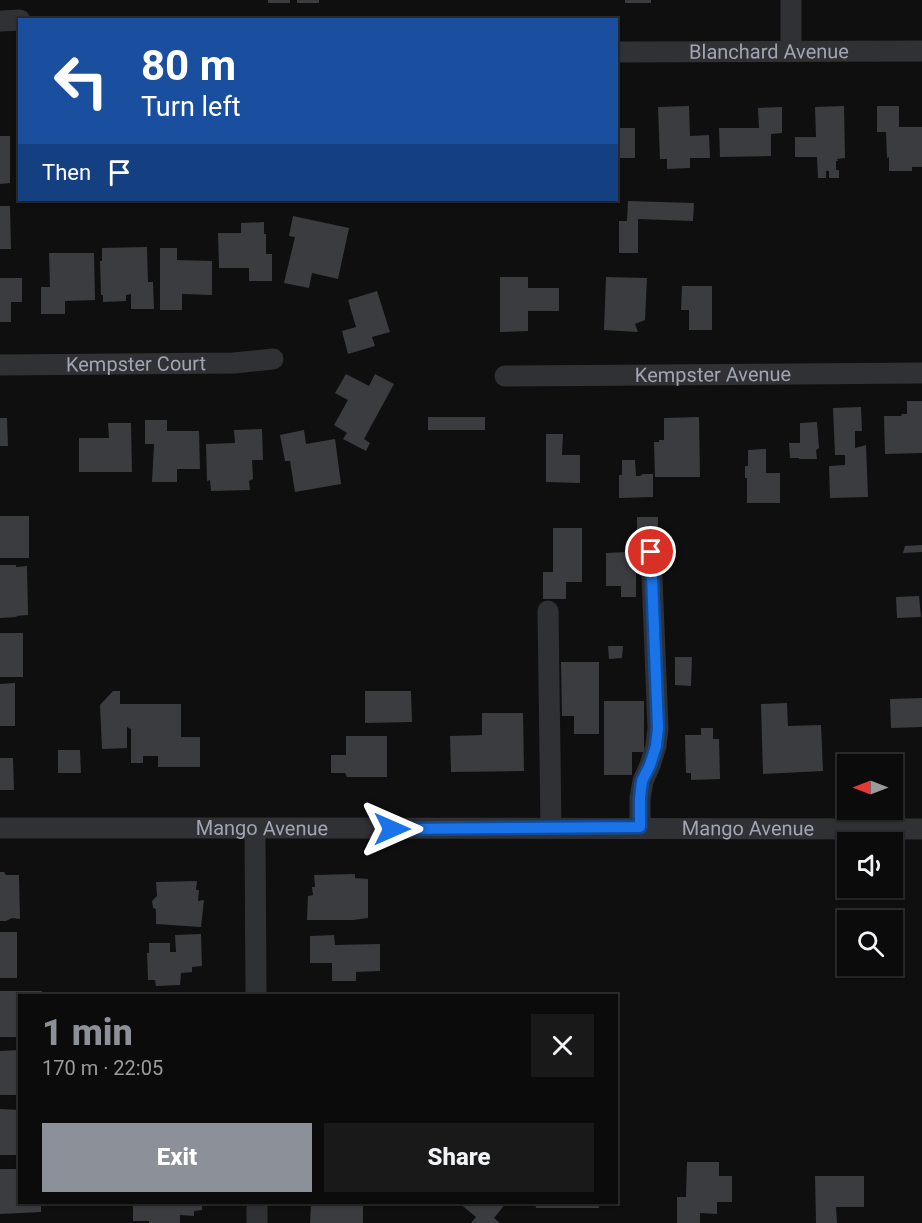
<!DOCTYPE html>
<meta charset="utf-8">
<style>
body{margin:0;font-family:Roboto,sans-serif;background:#19191a;color:#f1f3f6;height:100vh;display:flex;flex-direction:column;font-size:22px;white-space:nowrap}
*{box-sizing:border-box;margin:0}
p{font-size:20px;color:#9a9b9d}
.icon{flex:none;width:33px;height:33px;fill:none;stroke:currentColor;stroke-width:2;stroke-linecap:round;stroke-linejoin:round}
.map{position:relative;flex:1;overflow:hidden}
.panel{position:absolute;left:18px;top:994px;width:600px;height:210px;display:flex;flex-direction:column;background:#0b0b0c;border-radius:0px;box-shadow:0 2px 4px #0004,0 0 0 2px #2b2b2d}
.panel>*{flex:none}
.hud{position:absolute;left:18px;top:18px;width:600px;height:183px;border-radius:0px;box-shadow:0 2px 4px #0004,0 0 0 2px #2b2b2d;background:#1a4fa0;color:#fff;overflow:hidden}
.needle{width:39px;rotate:270deg}
.buttons{position:absolute;left:837px;top:754px;display:grid;gap:12px}
.buttons a{display:grid;place-items:center;width:66px;height:66px;border-radius:0px;background:#0b0b0c;box-shadow:0 2px 4px #0004,0 0 0 2px #2b2b2d;font-size:30px}
.pin{position:absolute;display:grid;place-items:center;width:51px;height:51px;color:#fff;margin:-26px;border:3px solid #fff;border-radius:50%;box-shadow:0 2px 6px #0007}
.me{position:absolute;width:66px;margin:-33px;rotate:90deg;stroke-linejoin:round;filter:drop-shadow(0 0 4px #0008)}
.turn{display:flex;align-items:center;gap:21px;height:126px;padding:0 24px;font-size:27px}
.turn .icon{width:78px;height:78px;stroke-width:2.5}
.turn b{display:block;font-size:42px;line-height:51px}
.then{display:flex;align-items:center;height:57px;padding:0 24px;background:#0003;gap:12px;font-size:22px}
.round{display:grid;place-items:center;flex:none;width:63px;height:63px;border-radius:0px;background:#19191a}
.summary{display:flex;align-items:center;justify-content:space-between;height:102px;padding:0 24px}
h1{font-size:36px;font-weight:800;line-height:45px;color:#8c9099}
.action{display:flex;gap:12px;margin-top:auto;padding:12px 24px}
.action a{flex:1;height:69px;border-radius:0px;background:#8c9099;color:#fff;font-size:24px;font-weight:800;line-height:69px;text-align:center}
.action a+a{background:#19191a;color:#f1f3f6}
.map>svg:first-child{display:block}
.building{fill:#3b3c40}
.lines{fill:none;stroke-linecap:round;stroke-linejoin:round}
.minor{stroke:#303135;stroke-width:21}
.route-casing{stroke:#114b97;stroke-width:15}
.route{stroke:#1a73e8;stroke-width:10}
.labels{text-anchor:middle;dominant-baseline:central;stroke-width:4.5;stroke-linejoin:round;paint-order:stroke}
.street-label{font-size:20px;fill:#a0a5b1;stroke:#0a0a0b}
</style>
<div class="map">
<svg width="922" height="1223" viewBox="0 0 922 1223">
<rect width="100%" height="100%" fill="#0f0f10"/>
<path class="building" d="M268,0H290V3H268Z
M297,0H319V3H297Z
M625,0H651V3H625Z
M689,106L690,136L709,135L710,158H690V168L667,169V159H660L658,107Z
M844,106L845,158L837,159L838,161H836V170H839V178H829V171H826V178H818L817,157H795V137H816L815,107Z
M877,106H899V127H922V167H912V171H889V157L887,158L886,132H877Z
M782,107V133L771,134V156L720,157L719,128H759L758,108Z
M616,128H635V158H616Z
M0,136H10V183L0,184Z
M628,201L694,203L693,221L638,219V253H619V221H627Z
M0,206H10L11,249H0Z
M293,216L349,228L338,279L312,273L309,288L284,283L295,237L289,236Z
M264,222V234H266V254H272V281H249V268H219L218,233H241V223Z
M147,247L148,282H153L154,309H131V294L126,295V301L103,302V295H101L100,261H102V248Z
M160,248H177V260L212,261V295L182,294V310H160Z
M49,253H94L95,300L65,301V314H41V287H50Z
M500,277H528V288H559V311H528V331L500,332Z
M606,277L647,278L645,320L635,324L638,332L604,330Z
M0,278H22V302H11V322H0Z
M682,286H712V330H689V310H681Z
M377,291L390,332L372,337L375,346L348,354L342,331L356,327L348,300Z
M346,374L369,386L375,374L394,384L364,439L370,443L366,451L343,439L347,433L334,425L348,400L335,393Z
M907,401H922V453L885,454L884,416H901L902,414H907Z
M861,407L862,431H855V448L866,445L868,497L830,498L829,466L845,465V455H835L833,408Z
M428,417H485V430H428Z
M699,417L700,477H655L654,442H659V440H664V418Z
M0,418H7L8,446H0Z
M145,420H167V431H199L200,469H177V482H152L154,444H145Z
M817,422L819,448L816,450L817,459H799V458H790L789,443H800V423Z
M108,423H131L132,472H79V438H109Z
M262,429L263,460H252L253,479L249,481L250,490L211,491L210,480L207,481L206,444L235,443L234,430Z
M304,430L306,444L335,439L341,484L295,492L290,461H285L280,435Z
M546,434H563L562,455H580V483L546,482Z
M766,449V473H780V503H747V478H745V466H748V450Z
M622,460H635L636,476H640L643,474H653V497L619,498V475H622Z
M0,516H29V558H0Z
M637,517H658V538H637Z
M553,528H582V582H566V599H543V572H553Z
M627,545H640V555L642,552L644,566L636,570V597H621V586H606V553L627,552Z
M922,545V552L903,553L905,546Z
M0,565H16V567L27,566L28,615L16,616L17,617L0,618Z
M919,596L921,617L897,618L896,597Z
M0,633H23V677H0Z
M608,646H623L622,658L609,659Z
M675,657H692L691,686L675,685Z
M561,662H599V734H574V716H562Z
M15,683V726H0V684Z
M113,691H120V704H181V737H200V767H158V756H143V763H131V729L127,727V748L102,749L100,705Z
M365,691H411L412,722L365,723Z
M922,698V727L891,728L890,699Z
M604,701H644V752H632V775H604Z
M787,703L788,726L821,725L823,771L763,774L761,704Z
M482,713H523L524,771L451,772L450,736L482,735Z
M701,728H713V739H719L720,779L691,780V773H686L685,735H701Z
M346,736H387V777H347L345,773H331V755H346Z
M58,750H80L81,773H58Z
M0,758H13L14,790H0Z
M0,872H4L6,875H19L20,919L12,918L6,921H0Z
M355,874V878L368,879V918L353,920H307L308,896L313,895L312,887H315L314,875Z
M197,881L196,890H199L198,901L204,900L201,927L156,924V909L153,908L152,901L157,896L156,882Z
M0,932H17V978H0Z
M201,934L202,966L192,967V972L181,973L180,985L156,986L155,980H148L147,953H149V943H170V952H176L175,935Z
M334,935L335,945L380,944V971L356,972V981H332V963H310V936Z
M0,991H42V996H20V1037H0Z
M336,992H350V996H336Z
M20,1050V1095H0V1051Z
M0,1109L20,1110V1155H0Z
M687,1162H719V1176H732V1202H717V1214L700,1213V1223H677V1197H686Z
M0,1169H20V1203H41V1212L0,1214Z
M815,1176H864V1207H836L837,1223H816Z
M133,1203H202V1210L194,1211V1216L180,1215V1223H149V1221H133Z
M311,1203H363V1223H310Z
M459,1203H506L494,1218L500,1223H471L476,1217Z
M535,1203H598L599,1208H536Z"/>
<g class="lines">
<g class="minor">
<path d="M791,0V51"/>
<path d="M0,21L20,20"/>
<path id="s1" d="M616,52L922,51"/>
<path id="s2" d="M0,365L234,363L273,359"/>
<path id="s3" d="M505,376L922,373"/>
<path d="M548,611L551,828"/>
<path d="M640,827V798L643,781L650,765L656,746L658,728L651,552"/>
<path id="s4" d="M0,828C307,829 615,827 922,829"/>
<path d="M255,829L256,996"/>
<path d="M257,1203V1223"/>
</g>
</g>
<g class="lines">
<defs>
<path id="route" d="M392,829L640,827V798L642,781L650,765L656,746L658,728L651,552"/>
</defs>
<use href="#route" class="route-casing"/>
<use href="#route" class="route"/>
</g>
<g class="labels">
<g class="street-label">
<text stroke="none"><textPath href="#s1" startOffset="153">Blanchard Avenue</textPath></text>
<text stroke="none"><textPath href="#s2" startOffset="136">Kempster Court</textPath></text>
<text stroke="none"><textPath href="#s3" startOffset="208">Kempster Avenue</textPath></text>
<text stroke="none"><textPath href="#s4" startOffset="748">Mango Avenue</textPath></text>
<text stroke="none"><textPath href="#s4" startOffset="262">Mango Avenue</textPath></text>
</g>
</g>
</svg>
<div class="buttons">
<a><svg class="needle" viewBox="-14 -14 28 28"><path d="M0-13l5 13h-10z" fill="#e53935"/><path d="M0 13l5-13h-10z" fill="#9a9b9d"/></svg></a>
<a><svg class="icon" aria-label="sound" viewBox="0 0 24 24"><path d="M4 9h4l5-4v14l-5-4H4zM17 9q2 3 0 6"/></svg></a>
<a><svg class="icon" aria-label="search" viewBox="0 0 24 24"><circle cx="10" cy="10" r="6"/><path d="M15 15l6 6"/></svg></a>
</div>
<div class="pin" style="left:651px;top:552px;background:#d93025"><svg class="icon" aria-label="arrive" viewBox="0 0 24 24"><path d="M6 21V4h12l-3 4 3 4H6"/></svg></div>
<svg class="me" style="left:392px;top:829px" viewBox="-20 -20 40 40"><path d="M0-17L14 15 0 8-14 15z" fill="#1a73e8" stroke="#fff" stroke-width="4"/></svg>
<div class="hud">
<div class="turn"><svg class="icon" aria-label="left" viewBox="0 0 24 24"><path d="M17 20v-9H6M10 6l-5 5 5 5"/></svg><div><b>80 m</b>Turn left</div></div>
<div class="then">Then<svg class="icon" aria-label="arrive" viewBox="0 0 24 24"><path d="M6 21V4h12l-3 4 3 4H6"/></svg></div>
</div>
<section class="panel">
<div class="summary"><div><h1>1 min</h1><p>170 m · 22:05</p></div><a class="round"><svg class="icon" aria-label="close" viewBox="0 0 24 24"><path d="M6 6l12 12M18 6L6 18"/></svg></a></div>
<div class="action"><a>Exit</a><a>Share</a></div>
</section>
</div>
